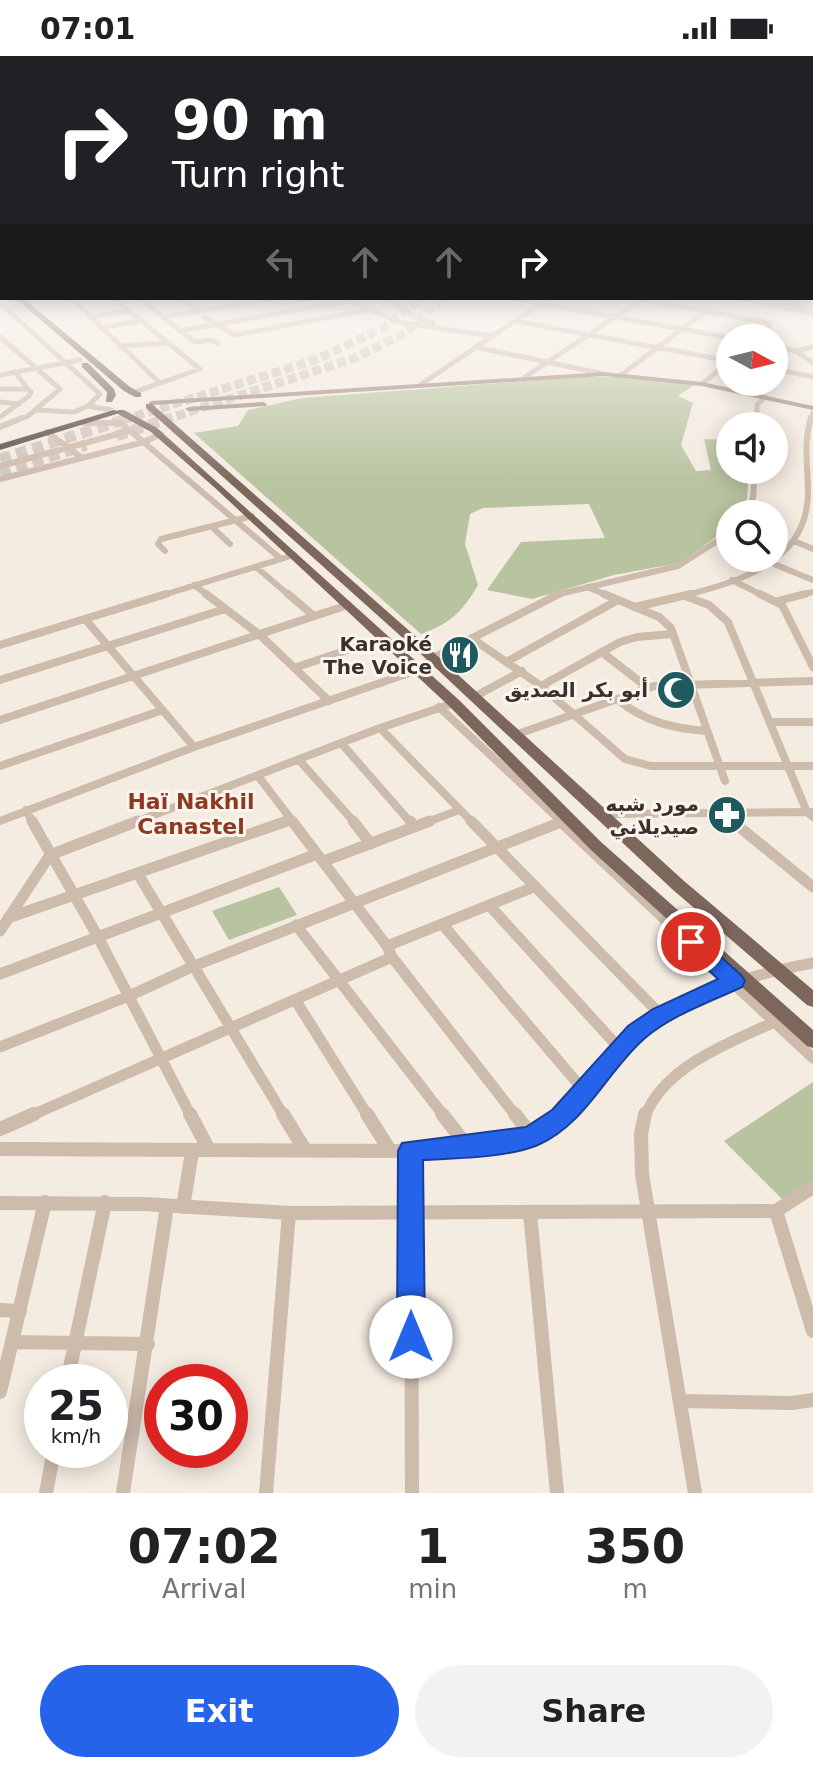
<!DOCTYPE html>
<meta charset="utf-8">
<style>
body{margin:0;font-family:"DejaVu Sans",Cairo,sans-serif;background:#f2f2f2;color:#202124;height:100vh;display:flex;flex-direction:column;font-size:30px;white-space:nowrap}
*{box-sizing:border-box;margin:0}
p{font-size:26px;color:#757577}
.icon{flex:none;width:44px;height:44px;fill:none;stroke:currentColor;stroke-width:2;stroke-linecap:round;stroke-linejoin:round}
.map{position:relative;height:1437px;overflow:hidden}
.drawer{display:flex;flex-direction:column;background:#fff;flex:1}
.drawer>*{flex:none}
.banner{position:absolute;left:0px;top:0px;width:814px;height:244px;box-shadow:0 4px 20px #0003;background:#202124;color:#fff;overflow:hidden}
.needle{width:52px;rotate:97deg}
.tools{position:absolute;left:716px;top:268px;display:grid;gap:16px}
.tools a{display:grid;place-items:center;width:72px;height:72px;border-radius:50%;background:#fff;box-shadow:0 4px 20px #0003;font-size:40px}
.speed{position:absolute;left:24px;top:1308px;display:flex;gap:16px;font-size:40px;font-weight:700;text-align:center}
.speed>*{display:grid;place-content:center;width:104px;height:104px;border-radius:50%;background:#fff;box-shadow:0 4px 20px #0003;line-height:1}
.speed small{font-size:20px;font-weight:400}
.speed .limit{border:12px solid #d22;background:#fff;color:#111}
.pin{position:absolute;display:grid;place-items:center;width:68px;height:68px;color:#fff;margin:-34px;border:4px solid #fff;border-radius:50%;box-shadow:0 2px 8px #0007}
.me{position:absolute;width:88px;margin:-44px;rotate:0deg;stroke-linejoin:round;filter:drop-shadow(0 0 6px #0008)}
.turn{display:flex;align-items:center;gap:28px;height:168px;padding:0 40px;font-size:36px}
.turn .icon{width:104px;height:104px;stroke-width:2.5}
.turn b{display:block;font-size:56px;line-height:68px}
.lanes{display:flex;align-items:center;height:76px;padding:0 40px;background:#0003;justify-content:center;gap:40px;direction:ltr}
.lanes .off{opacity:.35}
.eta{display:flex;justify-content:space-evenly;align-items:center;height:136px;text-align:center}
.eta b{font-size:48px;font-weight:600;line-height:56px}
.primary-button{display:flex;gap:16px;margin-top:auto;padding:16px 40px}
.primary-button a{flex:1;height:92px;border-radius:48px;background:#2563eb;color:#fff;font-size:32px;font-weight:600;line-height:92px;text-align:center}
.primary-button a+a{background:#f2f2f2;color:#202124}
.status{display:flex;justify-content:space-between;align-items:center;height:56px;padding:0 40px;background:#fff;direction:ltr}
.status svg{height:22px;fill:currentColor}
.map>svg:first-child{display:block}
.green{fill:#b8c4a0}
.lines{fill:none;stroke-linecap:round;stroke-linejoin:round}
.highway-tunnel-far1{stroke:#cfc6bd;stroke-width:9;stroke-dasharray:9 4;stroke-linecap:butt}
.highway-tunnel{stroke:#cfc6bd;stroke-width:11;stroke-dasharray:11 6;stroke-linecap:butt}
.street-far4{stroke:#cdbbac;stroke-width:5}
.street-far3{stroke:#cdbbac;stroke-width:6}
.street-far2{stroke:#cdbbac;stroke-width:8}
.street-far1{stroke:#cdbbac;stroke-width:11}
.street{stroke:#cdbbac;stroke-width:14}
.secondary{fill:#a18a7d;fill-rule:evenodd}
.primary{fill:#7d675c;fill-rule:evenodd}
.highway{fill:#5c4a42;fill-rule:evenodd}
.route{fill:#2563eb;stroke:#184099;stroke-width:2}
.labels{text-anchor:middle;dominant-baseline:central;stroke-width:6;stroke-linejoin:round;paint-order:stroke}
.poi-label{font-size:20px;font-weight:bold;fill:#3b302b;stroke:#fbf5ee;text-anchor:end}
.neighbourhood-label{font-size:22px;font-weight:bold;fill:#8c3b22;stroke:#fbf5ee}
</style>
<div class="status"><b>07:01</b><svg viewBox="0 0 49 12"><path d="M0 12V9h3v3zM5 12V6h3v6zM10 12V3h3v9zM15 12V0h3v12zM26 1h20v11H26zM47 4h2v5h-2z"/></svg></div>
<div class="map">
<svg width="813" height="1437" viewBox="0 0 813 1437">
<rect width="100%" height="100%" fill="#f4ebe1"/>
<path class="green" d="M813,227V260L728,242H812Z
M579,321H633L694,329L678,340L693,347L681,389L696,415L711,414L704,383L730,384V414H749L747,443L738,458H730L729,472L679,507L614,519L532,543L487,534L521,486L605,482L589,448L483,452L470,458L465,488L478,529C463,555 450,568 421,578L194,377L238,370L248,354L302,342Z
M279,831L297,859L229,884L212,855Z
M813,1026V1124L782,1143L724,1085Z"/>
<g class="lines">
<path class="highway-tunnel-far1" d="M123,364L315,304L385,271L422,242
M164,364L355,302L405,277L442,242"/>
<path class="highway-tunnel" d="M116,380L170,362
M0,403L130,362
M0,417L86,389"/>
<path class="street-far4" d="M71,242L160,327
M113,242L200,313L132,337
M139,242L195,286L212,284L218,288
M179,242L199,255
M387,242L410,258L433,267
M510,242L731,282
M633,242L769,267V272L758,282
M345,243L399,266L492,280
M0,247L100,338L88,350L111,354
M280,247L311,242
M89,261L128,255
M162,261L273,243
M204,261L235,279L367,254
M515,265L730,305
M100,272L140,265
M179,275L349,245
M0,281L60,333L28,360L17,364
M120,290L167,287
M774,290L796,295L813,291
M475,291L604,318
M796,295L813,307
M774,313L813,321
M0,319L80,304
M621,319L706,255
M525,321L641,244
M702,328L730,305
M420,329L549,242
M0,333H28L15,316
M0,346L19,348
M36,354L74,356L88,350
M0,361L29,340L31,336L28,333
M757,364V349L765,341
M810,364L813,357"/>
<path class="street-far3" d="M757,362V370
M83,367H121L281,503
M0,371L22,362
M47,376L82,402
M0,410L129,375
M0,423L144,386L161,378
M745,458L753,442L755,414
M212,471L230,488
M794,485L813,493
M165,495L158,488L161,483L252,460
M769,506L813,524
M256,511L290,540
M732,524L764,540
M194,529L209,540
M587,531L609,540
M160,540L294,499
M551,540L678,510L730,477
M683,540C741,525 808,506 808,436C808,411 803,386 811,362
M797,540L813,536"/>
<path class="street-far2" d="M206,538L260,579L329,645
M288,538L314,560
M604,538L659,561L671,572L725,725
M760,538L782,549L813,611
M685,540L709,549L728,566L807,756L813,761
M778,545L805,538
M635,551L691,538
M85,563L194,691
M473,583L541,630L625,703L651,710H813
M0,589L166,538
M603,597L648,632
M508,605L618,544
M294,612L383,582
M0,624L225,553
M541,630L620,586L637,581L673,578
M474,641L522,615
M618,644C646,666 671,672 706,675
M439,651L563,767
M0,664L348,549
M770,666H813
M380,672L473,767
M515,679L654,630L813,625
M342,688L411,767
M299,704L355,767
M0,710L163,654
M258,720L294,767
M26,754L33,767
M721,756L734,767
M604,758L812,756
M0,765L194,691L418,614L433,602L559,538
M133,767L380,672L454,647
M281,767L290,764
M425,767L459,754
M559,767L569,763"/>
<path class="street-far1" d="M32,765L98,881L191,1060
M292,765L387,890L392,901L516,1060
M353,765L371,788
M410,765L414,770
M471,765L661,959
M560,765L813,1002
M732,765L813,831
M324,805L430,765
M138,818L284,1060
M489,849L619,992
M8,862L287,765
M296,869L444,1060
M443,869L585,1036
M0,875L50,799L138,765
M387,890L534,831
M0,918L317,798
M296,945L368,1060
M0,991L129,940L194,910L564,765
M30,1060L392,901
M563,1060C586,1039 601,1011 623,989C674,940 745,920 813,907
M645,1060C666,1009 728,988 774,966"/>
<path class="street" d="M190,1058L209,1094
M283,1058L305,1094
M367,1058L389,1093
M442,1058L468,1091
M515,1058L532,1080
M645,1058L641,1078L642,1118L695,1437
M0,1073L34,1058
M0,1093L411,1095C463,1092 525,1096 565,1058
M411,1095L412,1437
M0,1147L144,1148L289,1157L776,1155L813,1131
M183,1151L192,1096
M776,1155L813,1275
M530,1157L557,1437
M0,1254L20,1255
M12,1286L148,1288
M67,1326L105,1146
M0,1336L45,1146
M680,1345L792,1347L813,1344
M46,1437L54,1394
M123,1437L167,1150
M266,1437L289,1157"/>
<path class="secondary" d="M0,228H2V232H0Z
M604,316L702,326L813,350V354L702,330L604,320L152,349L148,347L152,345Z
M263,346L267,348L266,350L189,355L185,353L189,351Z"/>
<path class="primary" d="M0,231H2V237H0Z
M15,242H23L130,331L141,337V341H135L124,335Z
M82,307H88L114,333L116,339L112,346H106L107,336L82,311Z
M146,348H152L431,594L684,825L813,934V951L807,949L672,833L423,600L146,352Z
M118,354H124L157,372L459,644L601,786L813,974V992L807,990L591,794L449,650L214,431L151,376L118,358Z"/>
<path class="highway" d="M114,354L123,356L0,394V388Z"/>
</g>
<linearGradient id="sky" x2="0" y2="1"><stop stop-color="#7eb2d2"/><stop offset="0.53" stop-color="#faf6f2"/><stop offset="1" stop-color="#faf6f2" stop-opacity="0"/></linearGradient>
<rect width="813" height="428" fill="url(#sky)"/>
<path class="route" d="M691,878L698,880L742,920L745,925L742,931C710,946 672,959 645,982C607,1015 586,1068 538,1089C506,1102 458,1102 423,1104L425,1281L421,1291L411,1295L401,1291L397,1281L398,1095L402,1087L526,1071L552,1054L628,970L653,953L718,923L683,891L680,886L683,880Z"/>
<defs>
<symbol id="restaurant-disc" viewBox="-11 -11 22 22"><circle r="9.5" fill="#1f5a5e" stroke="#fbf5ee"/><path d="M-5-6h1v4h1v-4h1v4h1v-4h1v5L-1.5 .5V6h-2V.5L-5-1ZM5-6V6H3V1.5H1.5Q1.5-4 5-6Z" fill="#fff"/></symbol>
<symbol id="mosque-disc" viewBox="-11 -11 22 22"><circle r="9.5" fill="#1f5a5e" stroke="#fbf5ee"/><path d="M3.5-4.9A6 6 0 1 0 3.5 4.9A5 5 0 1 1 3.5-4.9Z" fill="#fff"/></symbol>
<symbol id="pharmacy-disc" viewBox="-11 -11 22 22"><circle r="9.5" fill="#1f5a5e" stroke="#fbf5ee"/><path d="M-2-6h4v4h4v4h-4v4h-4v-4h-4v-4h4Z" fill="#fff"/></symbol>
</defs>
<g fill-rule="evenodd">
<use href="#restaurant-disc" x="438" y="577" width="44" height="44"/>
<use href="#mosque-disc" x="654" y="612" width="44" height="44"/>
<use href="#pharmacy-disc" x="705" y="737" width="44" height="44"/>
</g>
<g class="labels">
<g class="poi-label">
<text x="432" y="588">Karaoké<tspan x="432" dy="23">The Voice</tspan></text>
<text x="648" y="634">أبو بكر الصديق</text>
<text x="699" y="748">مورد شبه<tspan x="699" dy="23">صيديلاني</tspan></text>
</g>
<g class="neighbourhood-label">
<text x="191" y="745">Haï Nakhil<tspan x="191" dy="25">Canastel</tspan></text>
</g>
</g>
</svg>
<div class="tools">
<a><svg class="needle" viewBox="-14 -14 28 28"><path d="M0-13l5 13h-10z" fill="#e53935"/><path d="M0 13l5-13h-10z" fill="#757577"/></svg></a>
<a><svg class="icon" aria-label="sound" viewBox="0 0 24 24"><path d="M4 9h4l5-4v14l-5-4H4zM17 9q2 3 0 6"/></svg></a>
<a><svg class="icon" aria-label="search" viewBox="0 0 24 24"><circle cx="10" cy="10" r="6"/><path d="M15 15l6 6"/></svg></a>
</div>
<div class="speed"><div>25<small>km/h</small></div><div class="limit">30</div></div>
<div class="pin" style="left:691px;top:886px;background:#d93025"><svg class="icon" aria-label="arrive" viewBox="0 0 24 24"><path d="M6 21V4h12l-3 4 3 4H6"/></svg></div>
<svg class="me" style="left:411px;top:1281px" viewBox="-20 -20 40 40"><circle r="19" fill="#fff"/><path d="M0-13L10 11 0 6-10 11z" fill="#2563eb"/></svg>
<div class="banner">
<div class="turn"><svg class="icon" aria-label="right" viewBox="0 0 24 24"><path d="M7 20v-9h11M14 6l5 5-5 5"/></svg><div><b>90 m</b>Turn right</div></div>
<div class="lanes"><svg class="icon off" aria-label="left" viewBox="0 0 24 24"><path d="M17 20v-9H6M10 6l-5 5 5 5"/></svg><svg class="icon off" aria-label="ahead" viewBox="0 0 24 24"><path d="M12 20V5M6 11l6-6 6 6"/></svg><svg class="icon off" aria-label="ahead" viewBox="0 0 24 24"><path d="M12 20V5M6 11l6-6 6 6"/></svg><svg class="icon" aria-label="right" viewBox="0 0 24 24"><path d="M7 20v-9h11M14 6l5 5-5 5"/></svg></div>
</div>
</div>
<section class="drawer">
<div class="eta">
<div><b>07:02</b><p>Arrival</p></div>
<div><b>1</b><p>min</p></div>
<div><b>350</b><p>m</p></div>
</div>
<div class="primary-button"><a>Exit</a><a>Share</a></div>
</section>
